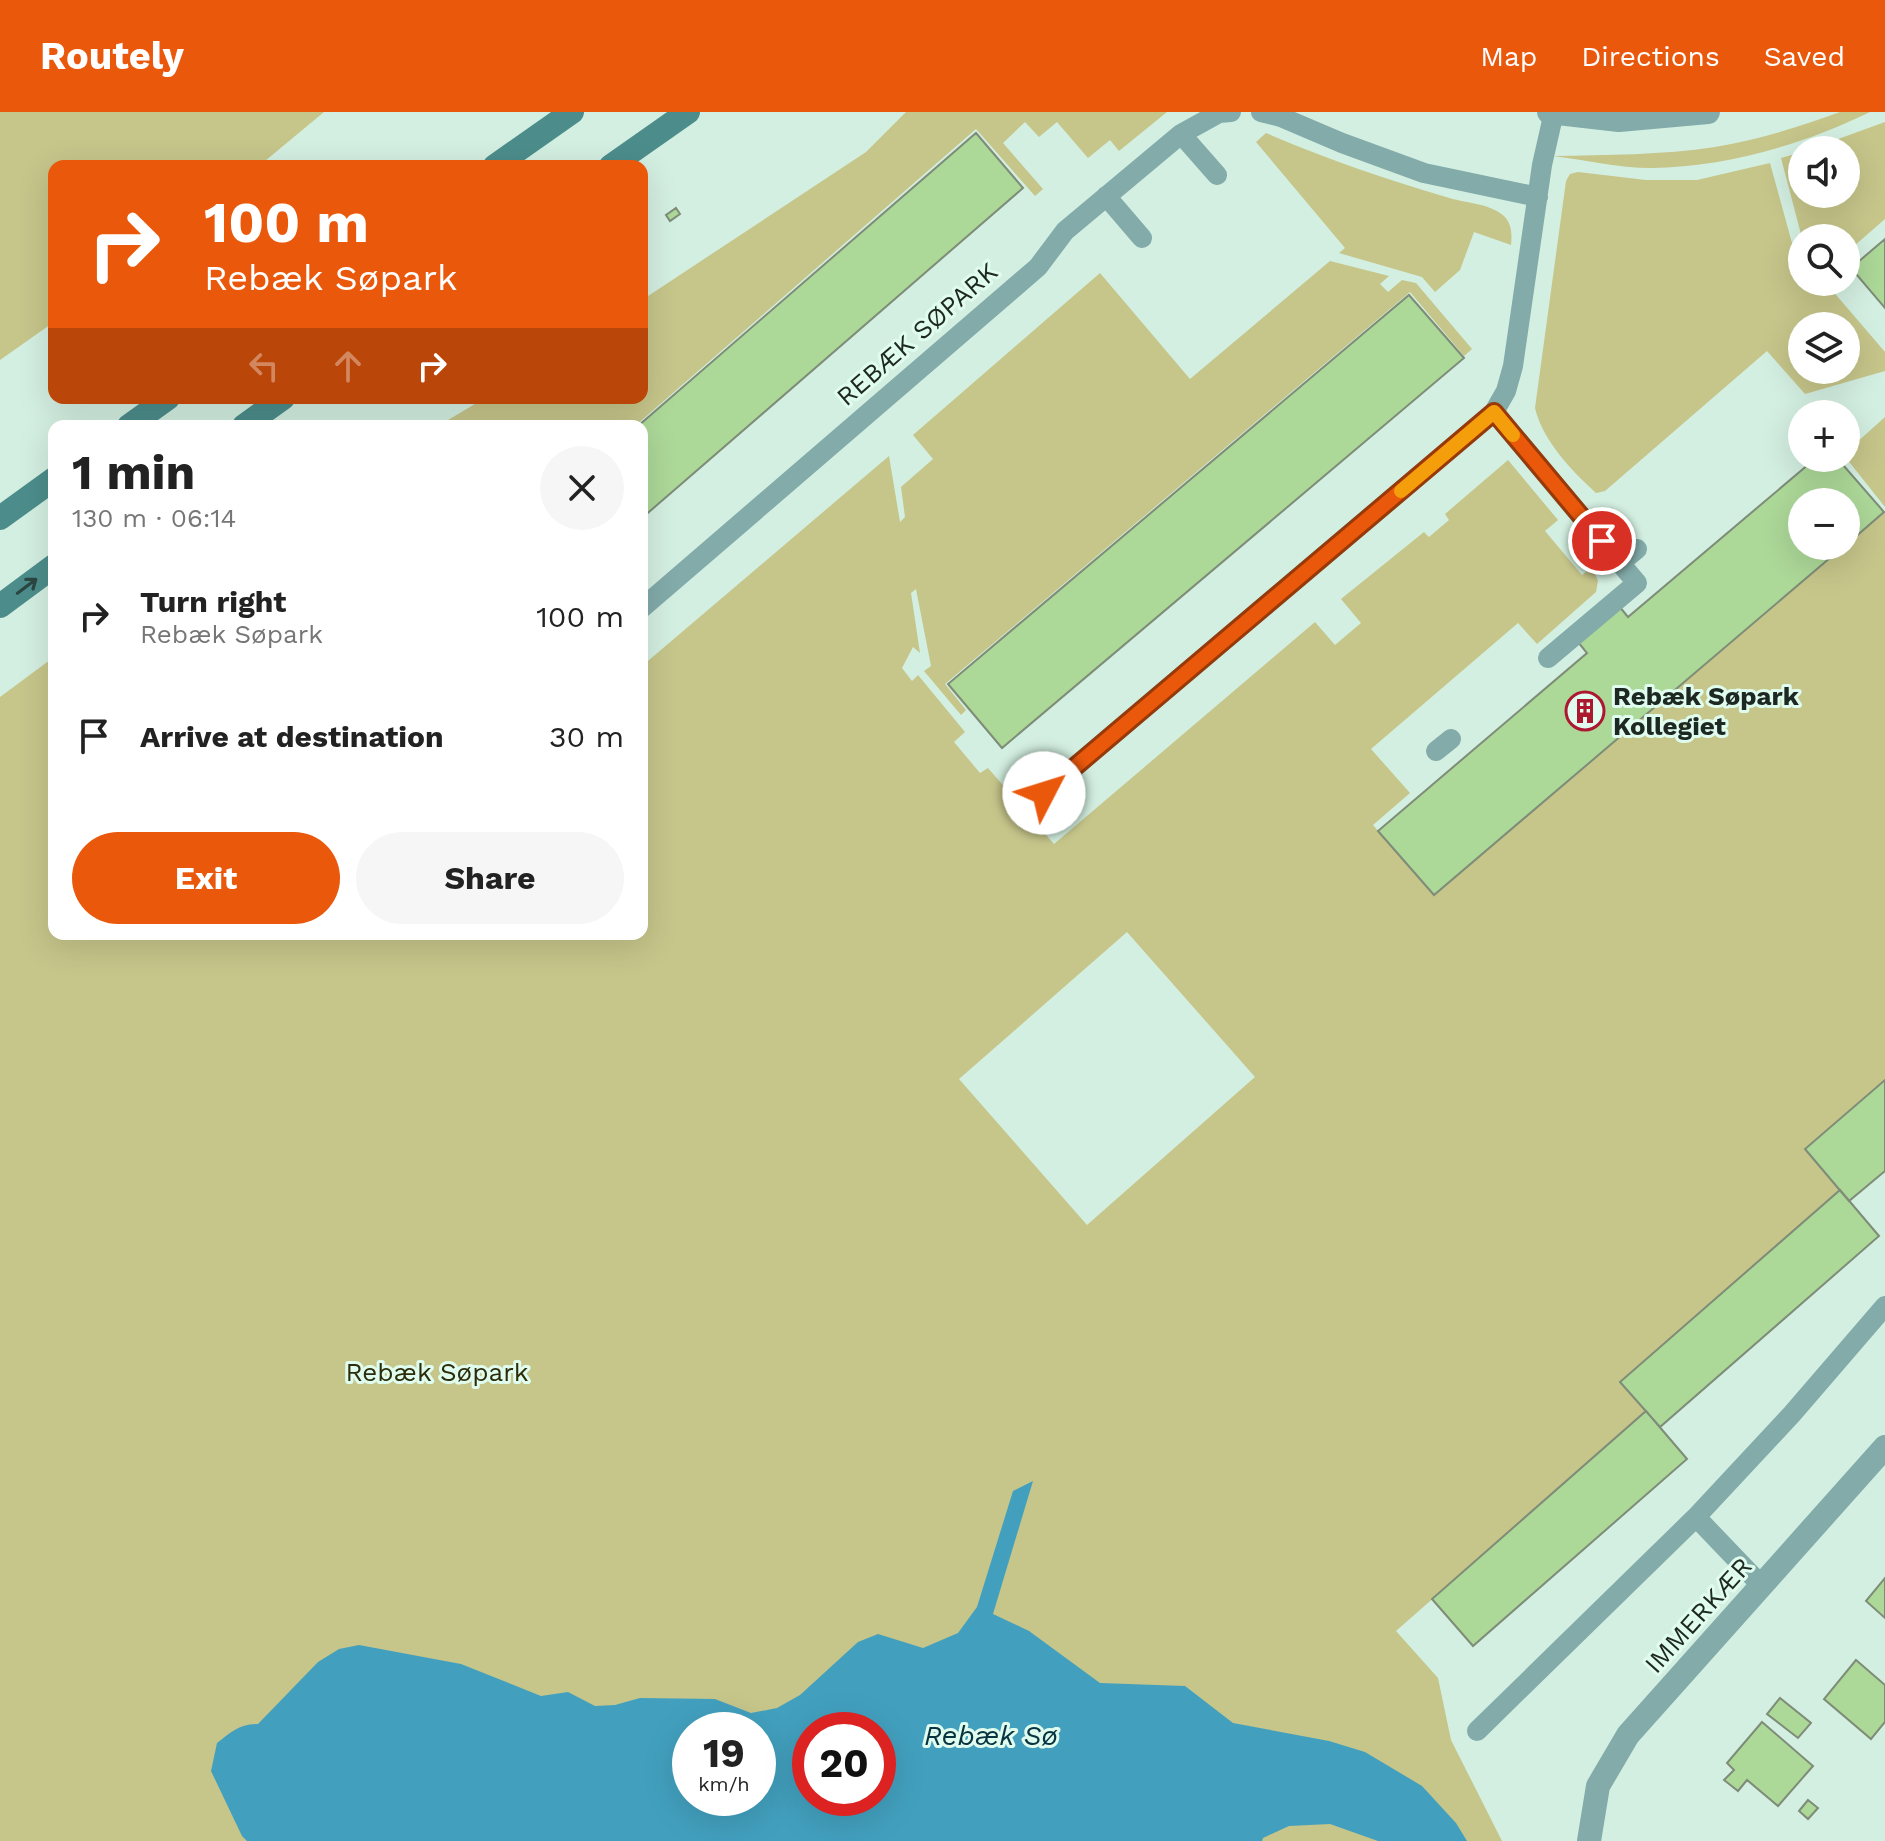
<!DOCTYPE html>
<meta charset="utf-8">
<style>
body{margin:0;font-family:"Work Sans",sans-serif;background:#f6f6f6;color:#222;height:100vh;display:flex;flex-direction:column;font-size:30px;white-space:nowrap}
*{box-sizing:border-box;margin:0}
p{font-size:26px;color:#767676}
.icon{flex:none;width:44px;height:44px;fill:none;stroke:currentColor;stroke-width:2;stroke-linecap:round;stroke-linejoin:round}
.map{position:relative;flex:1;overflow:hidden}
.panel{position:absolute;left:48px;top:308px;width:600px;height:520px;display:flex;flex-direction:column;background:#fff;border-radius:16px;box-shadow:0 8px 32px #0002}
.panel>*{flex:none}
.guide{position:absolute;left:48px;top:48px;width:600px;height:244px;border-radius:16px;box-shadow:0 8px 32px #0002;background:#ea580c;color:#fff;overflow:hidden}
.buttons{position:absolute;left:1788px;top:24px;display:grid;gap:16px}
.buttons a{display:grid;place-items:center;width:72px;height:72px;border-radius:50%;background:#fff;box-shadow:0 8px 32px #0002;font-size:40px}
.speed{position:absolute;left:672px;top:1600px;display:flex;gap:16px;font-size:40px;font-weight:700;text-align:center}
.speed>*{display:grid;place-content:center;width:104px;height:104px;border-radius:50%;background:#fff;box-shadow:0 8px 32px #0002;line-height:1}
.speed small{font-size:20px;font-weight:400}
.speed .limit{border:12px solid #d22;background:#fff;color:#111}
.pin{position:absolute;display:grid;place-items:center;width:68px;height:68px;color:#fff;margin:-34px;border:4px solid #fff;border-radius:50%;box-shadow:0 2px 8px #0007}
.me{position:absolute;width:88px;margin:-44px;rotate:50deg;stroke-linejoin:round;filter:drop-shadow(0 0 6px #0008)}
.turn{display:flex;align-items:center;gap:28px;height:168px;padding:0 24px;font-size:36px}
.turn .icon{width:104px;height:104px;stroke-width:2.5}
.turn b{display:block;font-size:56px;line-height:68px}
.lanes{display:flex;align-items:center;height:76px;padding:0 24px;background:#0003;justify-content:center;gap:40px;direction:ltr}
.lanes .off{opacity:.35}
.round{display:grid;place-items:center;flex:none;width:84px;height:84px;border-radius:42px;background:#f6f6f6}
.overview{display:flex;align-items:center;justify-content:space-between;height:136px;padding:0 24px}
h1{font-size:48px;font-weight:700;line-height:60px}
.button{display:flex;gap:16px;margin-top:auto;padding:16px 24px}
.button a{flex:1;height:92px;border-radius:48px;background:#ea580c;color:#fff;font-size:32px;font-weight:700;line-height:92px;text-align:center}
.button a+a{background:#f6f6f6;color:#222}
ul{padding:0;list-style:none}
li{display:flex;align-items:center;gap:24px;height:120px;padding:0 24px}
li div{flex:1}
li b{display:block;font-size:30px}
li em{font-style:normal}
header{display:flex;align-items:center;gap:48px;box-sizing:border-box;height:112px;padding:0 40px;background:#ea580c;color:#fff}
header strong{font-size:38px}
nav{display:flex;gap:44px;margin-inline-start:auto;font-size:28px}
.map>svg:first-child{display:block}
.green{fill:#c6c58a;fill-rule:evenodd}
.water{fill:#42a0be;fill-rule:evenodd}
.building{fill:#acd898;stroke:#7e8c78;stroke-width:2}
.lines{fill:none;stroke-linecap:round;stroke-linejoin:round}
.lane{stroke:#82aba9;stroke-width:20}
.street{stroke:#82aba9;stroke-width:24}
.secondary{stroke:#4c8d8b;stroke-width:24}
.oneway{stroke:#2c4642}
.route-casing{stroke:#983908;stroke-width:20}
.route{stroke:#ea580c;stroke-width:14}
.slow{stroke:#f59e0b;stroke-width:14}
.labels{text-anchor:middle;dominant-baseline:central;stroke-width:6;stroke-linejoin:round;paint-order:stroke}
.street-label{font-size:26px;fill:#1e2823;stroke:#e0fcee}
.poi-label{font-size:26px;font-weight:bold;fill:#1e2823;stroke:#e0fcee;text-anchor:start}
.park-label{font-size:26px;fill:#2d2c0a;stroke:#e0fcee}
.water-label{font-size:28px;font-style:italic;fill:#083441;stroke:#e0fcee}
</style>
<header>
<strong>Routely</strong>
<nav><a>Map</a><a>Directions</a><a>Saved</a></nav>
</header>
<div class="map">
<svg width="1885" height="1729" viewBox="0 0 1885 1729">
<rect width="100%" height="100%" fill="#d3efe1"/>
<path class="green" d="M0,0H324L259,54H54V210L0,248Z
M906,0H1167L1119,39L1110,28L1088,46L1057,10L1039,25L1025,10L1003,31L1043,77L1035,84L976,17L635,314H438L485,286H642V188L866,40Z
M1840,0H1870C1802,33 1726,55 1651,56C1618,56 1586,48 1553,44C1607,43 1662,43 1715,35C1757,28 1799,15 1840,0Z
M1885,10V107L1846,141V126H1802L1781,46L1802,40V82H1846V38H1808Z
M1266,21C1324,46 1385,67 1446,85C1463,91 1490,91 1504,104C1512,112 1512,123 1511,133L1474,120L1460,158L1435,180L1422,165L1339,141L1345,136L1256,30Z
M1770,51L1792,131L1802,147V170H1825L1885,240V259L1805,282L1767,239L1605,379L1596,381C1571,358 1543,329 1535,296L1566,69L1570,62L1578,60L1646,68H1697ZM1802,214H1846V258H1802Z
M1330,149L1389,164L1380,172L1388,180L1402,168L1416,171L1472,237L1464,244L1410,180L945,572L966,598L961,603L924,559L931,554L916,477L911,481L920,541L913,535L902,556L912,569L918,563L965,620L954,630L980,661L988,656L1054,732L1315,510L1335,533L1361,511L1341,487L1424,420L1429,425L1449,408L1445,402L1508,348L1558,408L1545,419L1582,463L1592,455L1598,469L1596,480L1537,532L1518,511L1371,637L1410,681L1373,713L1434,783L1885,399V968L1805,1037L1840,1078L1646,1299L1396,1519L1438,1566L1451,1628L1502,1729H0V585L54,545V822H642V554L889,344L900,410L905,405L901,375L933,347L913,323L1100,161L1190,267ZM1127,820L1255,965L1087,1113L959,967ZM690,1618H758V1686H690ZM810,1618H878V1686H810Z
M1885,305V395L1846,346V340Z"/>
<path class="water" d="M1033,1369L993,1502L1029,1519L1100,1571L1185,1574L1233,1611L1329,1629L1365,1640L1422,1674L1456,1711L1467,1729H1378L1330,1712L1289,1714L1263,1726L1262,1729H247L242,1724L211,1659L217,1631C230,1621 240,1611 258,1612L318,1550L339,1537L359,1533L461,1552L541,1584L568,1580L595,1594L615,1593L640,1586L715,1587L751,1601L777,1596L800,1583L858,1530L878,1522L923,1536L958,1521L977,1495L1013,1379ZM758,1618V1686H690V1618ZM878,1618V1686H810V1618Z"/>
<path class="building" d="M976,21L1023,76L642,406V314H638Z
M676,96L680,102L670,109L666,103Z
M1885,127V196L1851,156Z
M1409,183L1464,246L1002,636L948,572Z
M1816,346H1837L1884,400L1846,433V390H1802V434H1844L1434,783L1378,719L1587,541L1578,530L1619,494L1628,505Z
M1885,968V1059L1849,1089L1805,1037Z
M1840,1078L1879,1124L1660,1315L1620,1270Z
M1646,1299L1687,1347L1473,1534L1432,1487Z
M1885,1466V1506L1866,1489Z
M1856,1548L1885,1573V1610L1871,1627L1824,1587Z
M1780,1586L1811,1611L1798,1626L1767,1602Z
M1762,1610L1813,1654L1778,1694L1747,1668L1738,1679L1724,1668L1734,1658L1727,1651Z
M1808,1688L1818,1696L1808,1707L1799,1699Z"/>
<g class="lines">
<path class="lane" d="M1261,0L1281,5L1342,31L1424,61L1538,85
M1181,22L1217,63
M1106,84L1142,126
M1494,300L1620,451L1637,437
M642,496L1038,155L1065,119L1181,22L1219,1L1231,0
M1548,546L1637,471L1620,451
M1436,639L1451,627
M1044,681L1494,300L1506,279L1513,254L1542,53L1554,0
M1696,1405L1762,1474
M1477,1619L1696,1405L1792,1302L1885,1194"/>
<path class="street" d="M1549,0L1619,8L1708,0
M1589,1729L1598,1674L1628,1623L1885,1335"/>
<path class="secondary" d="M495,54L572,0
M611,54L688,0
M129,314L168,286
M244,314L283,286
M0,406L54,367
M0,494L54,454"/>
</g>
<defs><path id="oneway-shaft" d="M-6 0H5M1.5-3L5.5 0L1.5 3" fill="none" stroke-width="1.6" stroke-linecap="round" stroke-linejoin="round" transform="scale(2)"/></defs>
<use class="oneway" href="#oneway-shaft" transform="translate(27 474) rotate(-37)"/>
<g class="lines">
<defs>
<path id="route" d="M1044,681L1494,300L1602,429"/>
</defs>
<use href="#route" class="route-casing"/>
<use href="#route" class="route"/>
<path class="slow" d="M1401,379L1494,300L1513,323"/>
</g>
<defs>
<symbol id="building-ring" viewBox="-11 -11 22 22"><circle r="9.5" fill="#e0fcee" stroke="#ad1831" stroke-width="1.5"/><path d="M-4-6H4V6H1V3H-1V6H-4ZM-2.5-4.3h1.7v1.8h-1.7ZM.8-4.3h1.7v1.8H.8ZM-2.5-1h1.7V.8h-1.7ZM.8-1h1.7V.8H.8Z" fill="#ad1831"/></symbol>
</defs>
<g fill-rule="evenodd">
<use href="#building-ring" x="1563" y="577" width="44" height="44"/>
</g>
<g class="labels">
<g class="street-label">
<text transform="translate(917 222) rotate(-41)">REBÆK SØPARK</text>
<text transform="translate(1698 1503) rotate(-48)">IMMERKÆR</text>
</g>
<g class="poi-label">
<text x="1613" y="584">Rebæk Søpark<tspan x="1613" dy="30">Kollegiet</tspan></text>
</g>
<g class="park-label">
<text x="437" y="1260">Rebæk Søpark</text>
</g>
<g class="water-label">
<text x="991" y="1623">Rebæk Sø</text>
</g>
</g>
</svg>
<div class="buttons">
<a><svg class="icon" aria-label="sound" viewBox="0 0 24 24"><path d="M4 9h4l5-4v14l-5-4H4zM17 9q2 3 0 6"/></svg></a>
<a><svg class="icon" aria-label="search" viewBox="0 0 24 24"><circle cx="10" cy="10" r="6"/><path d="M15 15l6 6"/></svg></a>
<a><svg class="icon" aria-label="layers" viewBox="0 0 24 24"><path d="M12 4l9 5-9 5-9-5zM3 14l9 5 9-5"/></svg></a>
<a>+</a>
<a>−</a>
</div>
<div class="speed"><div>19<small>km/h</small></div><div class="limit">20</div></div>
<div class="pin" style="left:1602px;top:429px;background:#d93025"><svg class="icon" aria-label="arrive" viewBox="0 0 24 24"><path d="M6 21V4h12l-3 4 3 4H6"/></svg></div>
<svg class="me" style="left:1044px;top:681px" viewBox="-20 -20 40 40"><circle r="19" fill="#fff"/><path d="M0-13L10 11 0 6-10 11z" fill="#ea580c"/></svg>
<div class="guide">
<div class="turn"><svg class="icon" aria-label="right" viewBox="0 0 24 24"><path d="M7 20v-9h11M14 6l5 5-5 5"/></svg><div><b>100 m</b>Rebæk Søpark</div></div>
<div class="lanes"><svg class="icon off" aria-label="left" viewBox="0 0 24 24"><path d="M17 20v-9H6M10 6l-5 5 5 5"/></svg><svg class="icon off" aria-label="ahead" viewBox="0 0 24 24"><path d="M12 20V5M6 11l6-6 6 6"/></svg><svg class="icon" aria-label="right" viewBox="0 0 24 24"><path d="M7 20v-9h11M14 6l5 5-5 5"/></svg></div>
</div>
<section class="panel">
<div class="overview"><div><h1>1 min</h1><p>130 m · 06:14</p></div><a class="round"><svg class="icon" aria-label="close" viewBox="0 0 24 24"><path d="M6 6l12 12M18 6L6 18"/></svg></a></div>
<ul>
<li><svg class="icon" aria-label="right" viewBox="0 0 24 24"><path d="M7 20v-9h11M14 6l5 5-5 5"/></svg><div><b>Turn right</b><p>Rebæk Søpark</p></div><em>100 m</em></li>
<li><svg class="icon" aria-label="arrive" viewBox="0 0 24 24"><path d="M6 21V4h12l-3 4 3 4H6"/></svg><div><b>Arrive at destination</b></div><em>30 m</em></li>
</ul>
<div class="button"><a>Exit</a><a>Share</a></div>
</section>
</div>
